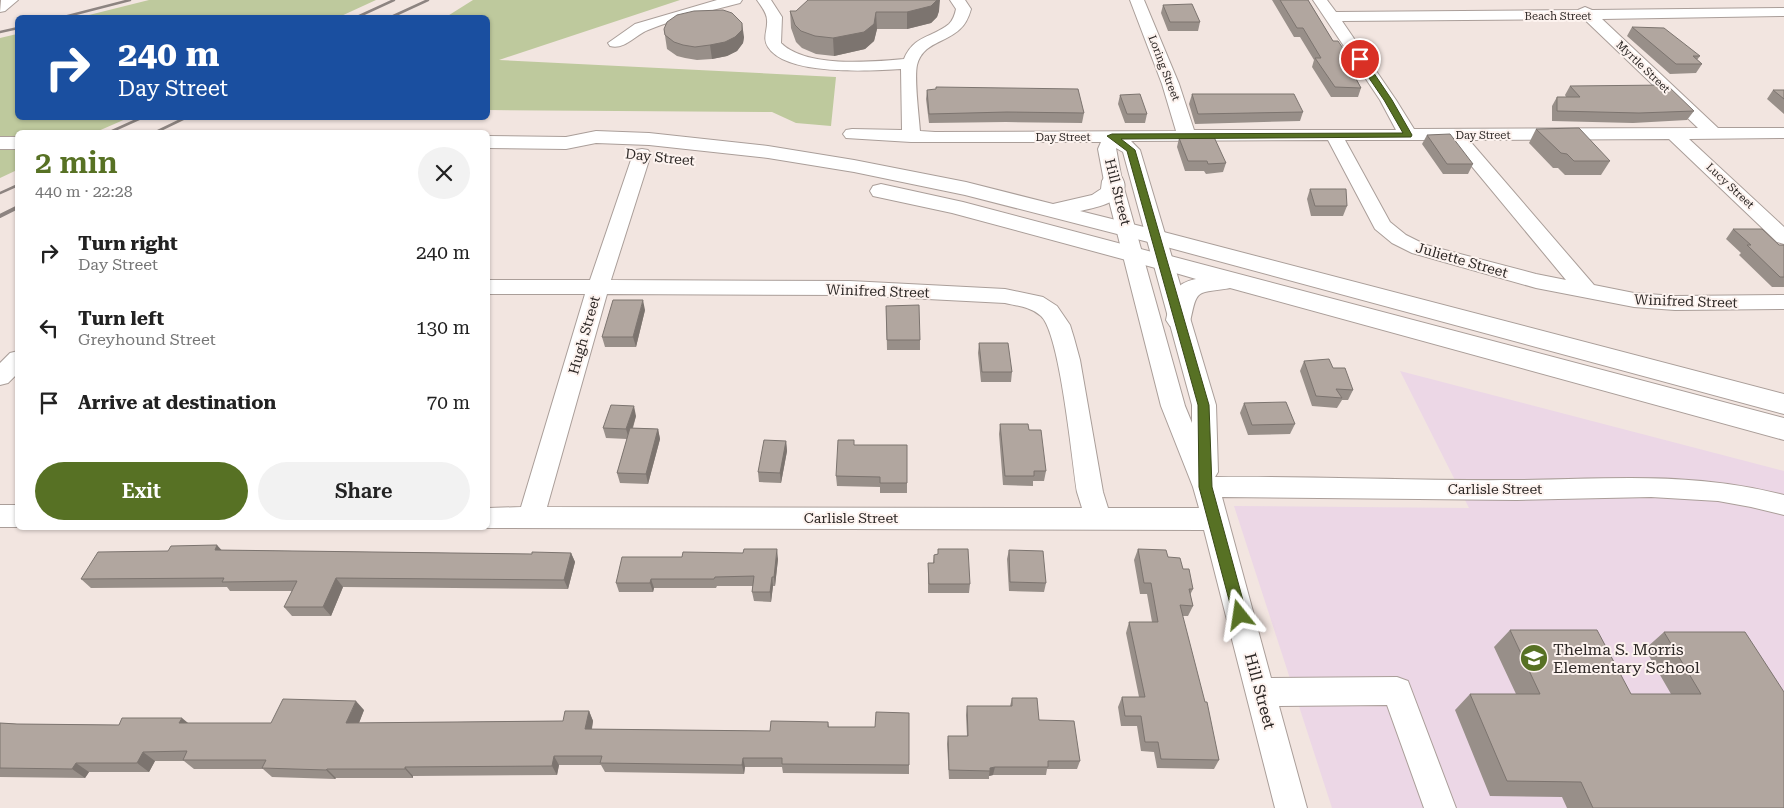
<!DOCTYPE html>
<meta charset="utf-8">
<style>
body{margin:0;font-family:"Roboto Serif",serif;background:#f2f2f2;color:#222;height:100vh;display:flex;flex-direction:column;font-size:19px;white-space:nowrap}
*{box-sizing:border-box;margin:0}
p{font-size:16px;color:#767676}
.icon{flex:none;width:28px;height:28px;fill:none;stroke:currentColor;stroke-width:2;stroke-linecap:round;stroke-linejoin:round}
.map{position:relative;flex:1;overflow:hidden}
.drawer{position:absolute;left:15px;top:130px;width:475px;height:400px;display:flex;flex-direction:column;background:#fff;border-radius:8px;box-shadow:0 1px 4px #0004}
.drawer>*{flex:none}
.banner{position:absolute;left:15px;top:15px;width:475px;height:105px;border-radius:8px;box-shadow:0 1px 4px #0004;background:#1a4fa0;color:#fff;overflow:hidden}
.pin{position:absolute;display:grid;place-items:center;width:42px;height:42px;color:#fff;margin:-21px;border:2px solid #fff;border-radius:50%;box-shadow:0 1px 5px #0007}
.me{position:absolute;width:55px;margin:-28px;rotate:345deg;stroke-linejoin:round;filter:drop-shadow(0 0 4px #0008)}
.turn{display:flex;align-items:center;gap:18px;height:105px;padding:0 20px;font-size:22px}
.turn .icon{width:65px;height:65px;stroke-width:2.5}
.turn b{display:block;font-size:35px;line-height:42px}
.round{display:grid;place-items:center;flex:none;width:52px;height:52px;border-radius:26px;background:#f2f2f2}
.headline{display:flex;align-items:center;justify-content:space-between;height:85px;padding:0 20px}
h1{font-size:30px;font-weight:600;line-height:38px;color:#577124}
.action{display:flex;gap:10px;margin-top:auto;padding:10px 20px}
.action a{flex:1;height:58px;border-radius:30px;background:#577124;color:#fff;font-size:20px;font-weight:600;line-height:58px;text-align:center}
.action a+a{background:#f2f2f2;color:#222}
ul{padding:0;list-style:none}
li{display:flex;align-items:center;gap:15px;height:75px;padding:0 20px}
li div{flex:1}
li b{display:block;font-size:19px}
li em{font-style:normal}
.map>svg:first-child{display:block}
.education{fill:#ecd7e6}
.green{fill:#bec99d}
.lines{fill:none;stroke-linecap:round;stroke-linejoin:round}
.minor-casing{stroke:#aa9e99;stroke-width:2}
.major-casing{stroke:#aa9e99;stroke-width:2}
.highway-casing{stroke:#aa9e99;stroke-width:2}
.minor{fill:#fff;fill-rule:evenodd}
.major{fill:#fff;fill-rule:evenodd}
.highway{fill:#fff;fill-rule:evenodd}
.rail-far1{stroke:#8d8481;stroke-width:2.5}
.rail{stroke:#8d8481;stroke-width:4}
.wall{fill:#988f89}
.shaded-wall{fill:#7c746f}
.building{fill:#b1a69f;stroke:#7c746f}
.route{fill:#577124;stroke:#394917}
.labels{text-anchor:middle;dominant-baseline:central;stroke-width:4;stroke-linejoin:round;paint-order:stroke}
.far-street-label{font-size:11px;fill:#2e2927;stroke:#fdf3ef}
.street-label{font-size:14px;fill:#2e2927;stroke:#fdf3ef}
.near-poi-label{font-size:16px;fill:#2e2927;stroke:#fdf3ef;text-anchor:start}
.near-street-label{font-size:16px;fill:#2e2927;stroke:#fdf3ef}
</style>
<div class="map">
<svg width="1784" height="808" viewBox="0 0 1784 808">
<rect width="100%" height="100%" fill="#f2e5e0"/>
<path class="education" d="M1400,371L1784,471V808H1332L1234,506L1469,508Z"/>
<path class="green" d="M149,0H376L339,17H81Z
M473,0H680L499,60L836,77L831,126L796,123L772,112L488,110V18L446,17Z
M17,34L18,118H128L96,132H18L17,170L0,178V38Z"/>
<g class="lines">
<defs>
<path id="minor" d="M1,0H18L5,11L0,12Z
M717,0H742L740,3C709,11 677,18 648,30C635,35 625,50 610,46L608,43L635,24Z
M757,0H771L782,17L781,43C806,68 871,62 904,59C914,35 932,38 949,24C953,20 955,14 956,9L950,0H965L971,9C969,16 966,24 960,29C946,43 923,42 917,65C914,79 919,116 920,131L935,132L1176,131L1162,84L1130,0H1144L1179,84L1194,130H1396L1380,100L1313,0H1327L1336,12L1578,10L1585,7L1592,10L1784,8V16L1602,19L1718,128H1784V138L1689,139L1784,227V244L1777,242L1669,139L1469,140L1594,285L1634,293L1675,296L1784,295V309L1675,310L1634,307L1536,288L1412,253L1392,243L1375,229L1328,140L1131,141L1140,150L1216,405L1218,472L1215,477C1316,476 1417,481 1517,480C1611,479 1691,471 1784,495V515L1751,507L1718,501L1651,497L1517,500L1222,497L1271,678L1397,677L1408,681L1456,808H1424L1387,705L1279,706L1307,808H1275L1204,530L485,528H488V508L521,507L585,294H488V280H590L633,154L636,150L642,149L648,150L651,154L611,280L850,281L1005,289L1043,297L1057,306L1070,325L1074,338L1080,360L1103,492L1108,508H1199L1193,487L1161,406L1104,181L1098,149L1101,142H911L846,138L843,134L846,130L852,129L902,130L901,69C870,71 786,76 768,47C762,38 768,30 767,20C767,13 761,6 757,0ZM1584,19L1698,128L1414,129L1396,100L1342,21ZM1345,140H1450L1566,280L1536,274L1426,245L1406,235L1390,222ZM1116,148L1123,152L1192,405V423L1185,406L1122,181ZM607,294L850,295L1005,303C1018,306 1031,307 1041,316C1060,333 1072,461 1077,492L1082,508L547,507Z
M18,351V373L8,383L0,385V363L10,353Z
M0,505H18V527H0Z"/>
<path id="major" d="M596,131L649,133L768,146L854,160L966,182L1053,204L1092,195L1101,189L1102,181L1105,176L1113,174L1121,176C1137,200 1095,208 1080,211L1164,232L1168,237L1164,242L1156,244L965,195L854,172L768,158L649,145L596,143L566,149L488,148V136L566,137Z
M0,137H18V149H0Z
M881,184L963,202L1171,257L1175,262L1171,267L1163,270L952,213L873,196L870,191L873,186Z"/>
<path id="highway" d="M1156,230L1784,394V414L1148,242L1144,237L1148,232Z
M1163,254L1784,418V440L1230,288C1221,290 1210,290 1202,293C1192,297 1193,318 1188,326L1179,329L1170,326L1166,320C1171,299 1171,284 1196,279L1155,267L1151,262L1155,257Z"/>
</defs>
<use href="#minor" class="minor-casing"/>
<use href="#major" class="major-casing"/>
<use href="#highway" class="highway-casing"/>
<use href="#minor" class="minor"/>
<use href="#major" class="major"/>
<use href="#highway" class="highway"/>
<path class="rail-far1" d="M60,18L130,0
M355,18L394,0
M389,18L428,0
M0,32L18,28
M110,132L141,118
M156,132L185,118
M0,193L18,185"/>
<path class="rail" d="M0,216L18,207"/>
</g>
<path class="wall" d="M1272,0H1308L1333,41L1355,66L1353,72L1361,88L1358,97H1331L1312,67L1314,60L1300,37H1294Z
M1163,5L1200,22L1198,31H1168L1161,13Z
M790,11H939L937,17L931,23L907,29H877L874,41L865,49L834,56L816,54L802,48L796,42L791,28Z
M1632,27L1700,56L1697,60L1702,64L1696,73L1670,74L1627,36Z
M664,29L744,37L743,43L737,51L727,56L712,59L697,60L685,58L677,56L667,49Z
M1570,86L1694,111L1687,120L1633,123L1552,121V106L1557,97H1566L1565,95Z
M927,90L1084,113L1082,123L1006,122L929,123L926,99Z
M1773,90H1784V114L1767,99Z
M1192,94L1303,112L1300,121L1195,124L1189,104Z
M1120,95L1147,114L1145,123H1125L1118,104Z
M1536,129L1610,161L1601,175H1565L1558,168H1553L1529,143Z
M1427,135L1473,164L1468,174H1443L1422,144Z
M1179,138L1226,163L1223,172L1206,174L1204,171H1185L1177,147Z
M1310,189L1347,206L1343,216H1311L1307,199Z
M1733,229L1779,245H1784V287H1772L1739,255L1741,253L1726,239Z
M886,306L920,340V350H887Z
M645,310L636,347H605L602,337Z
M979,343L1012,372L1011,382H981L978,353Z
M1304,361L1333,368L1353,390L1348,400H1342L1337,408L1312,406L1300,371Z
M1244,403L1295,424L1290,434L1248,435L1240,413Z
M636,416L633,428L658,429L660,439L648,484L620,483L617,473L627,439L606,438L603,428Z
M1000,424L1029,430L1046,471L1044,481H1033V486L1003,485L999,434Z
M786,441L787,451L781,483L759,482L758,472Z
M854,445H907V493H880V487L837,486L836,476Z
M938,549L970,584L969,593H928V563H933L934,555L938,554Z
M1138,549L1168,557L1183,569L1193,589L1190,595L1193,606L1188,616H1182L1219,760L1214,769L1157,768L1154,752L1141,751L1137,726H1121L1118,707L1122,697H1139L1126,633L1129,622H1152L1147,594H1140L1134,560Z
M221,550L532,554L571,553L575,562L568,589L343,587L331,616H292L284,607L292,591H230L227,587L91,588L81,579Z
M1009,550L1046,583L1044,592L1009,591L1007,559Z
M682,557L778,559L775,586H773L771,602L754,601L752,592L753,586H717L716,588H654L653,592H619L616,583Z
M1510,630L1631,694H1671L1645,649L1664,632L1784,808H1567L1562,797L1490,796L1455,710L1470,694H1516L1494,647Z
M1012,698L1039,720L1080,761L1077,769H1047L1046,775H993L989,776V779H949L947,744L948,736H967L966,715L967,706H1010Z
M364,710L359,723L563,721L589,711L593,721L592,729L770,731L828,722L829,727H875L909,713V774L783,773L782,767H745L744,774L605,772L601,765H559L557,775L413,776V778H336L335,779L272,777L263,769H194L184,761H155L149,772H89L85,778L0,777V723L17,724L119,725L271,723Z"/>
<path class="shaded-wall" d="M937,0H940L939,11L937,17L931,23L907,29V12Z
M876,12L877,29L874,41L865,49L834,56L833,38Z
M742,23L744,37L743,43L737,51L727,56L712,59L710,45Z
M643,300L645,310L636,347L633,337Z
M634,406L636,416L629,439L626,429Z
M658,429L660,439L648,484L646,474Z
M786,441L787,451L781,483L780,473Z
M217,545L226,555L215,550Z
M777,549L778,559L775,586L774,577Z
M571,553L575,562L568,589L564,580Z
M772,577L773,586L771,602L770,592Z
M336,578L343,587L331,616L323,607Z
M651,579L654,588L653,592L650,583Z
M356,701L364,710L355,733L346,723Z
M589,711L593,721L590,738L585,729Z
M182,718L193,727L179,723Z
M143,752L155,761L149,772L137,763Z
M554,756L559,765L557,775L552,766Z
M743,758L745,767L744,774L742,765Z
M76,763L89,772L85,778L72,769Z
M405,767L413,776V778L405,769Z
M995,767L993,775L989,776L990,768Z
M327,769L336,778L335,779L326,770Z"/>
<path class="building" d="M808,0H937L931,6L907,12H876L874,24L864,32L833,38L815,36L801,31L795,25L790,11H796Z
M1280,0H1308L1333,41H1338L1355,66H1349L1361,88L1335,87L1315,58H1321L1303,28H1297Z
M1192,4L1200,22H1170L1163,5Z
M723,10L732,13L742,23V30L735,37L725,42L710,45L695,47L683,45L674,42L665,35L664,29L667,22L677,15L694,11Z
M1632,27L1664,28L1700,56H1693L1702,64H1676Z
M1667,85L1694,111L1639,113L1557,111V97H1580L1570,86Z
M936,87L1078,89L1084,113L1007,112L929,114L927,90L936,89Z
M1773,90H1784V99Z
M1140,94L1147,114H1127L1120,95Z
M1192,94H1294L1303,112L1198,114Z
M1579,128L1610,161H1574L1567,154L1561,153L1536,129Z
M1450,134L1473,164H1447L1427,135Z
M1214,137L1226,163L1208,164L1207,161H1188L1179,138Z
M1310,189H1346L1347,206H1315Z
M1733,229H1762L1779,245H1784V277H1780L1747,245H1751Z
M613,300H643L633,337H602Z
M919,305L920,340H887L886,306Z
M979,343H1008L1012,372H982Z
M1329,359L1333,368H1345L1353,390L1336,389L1342,398L1316,396L1304,361Z
M1286,402L1295,424L1252,425L1244,403Z
M611,405L634,406L626,429L603,428Z
M1000,424H1028L1029,430H1041L1046,471H1034V476H1005Z
M630,428L658,429L646,474L617,473Z
M764,440L786,441L780,473L758,472Z
M838,440H854V445H907V483H880V477L836,476Z
M217,545L215,550L532,554V552L571,553L564,580L336,578L323,607H284L297,581L222,582L224,578L81,579L98,552L168,551L171,546Z
M744,549H777L774,577H772L770,592H752L754,576L715,577L714,579H651L650,583H616L622,557H682L683,552L743,553Z
M938,549H968L970,584H929L928,563H934V555L938,554Z
M1138,549L1166,550L1168,557L1180,558L1183,569H1189L1193,589H1189L1193,606L1180,605L1205,702H1207L1219,760L1161,759L1158,742H1145L1141,716H1125L1122,697H1145L1129,622H1158L1151,583H1144Z
M1009,550L1043,551L1046,583L1010,582Z
M1510,630H1597L1631,694H1701L1664,632H1745L1784,692V808H1593L1581,782L1507,781L1470,694H1540Z
M1012,698H1037L1039,720L1074,721L1080,761H1048V767H995L990,768V771L949,770L948,736H968L967,706H1012Z
M283,699L356,701L346,723L563,721L565,711H589L585,729L770,731L771,721L828,722V727H875L876,712L909,713V765L782,764V758H743L742,765L600,763L602,756H554L552,766L405,767V769H327L326,770L262,768L266,760H183L187,751L143,752L137,763H76L72,769L0,768V723L17,724L119,725L122,718H182L179,723H271Z"/>
<path class="route" d="M1357,57H1363L1392,100L1412,135L1411,137L1121,139L1135,150L1209,405L1212,487L1247,615L1245,620L1240,621L1235,620L1233,615L1199,487L1198,405L1127,151L1107,136L1112,134L1403,133L1384,100L1356,59Z"/>
<defs>
<symbol id="school-disc" viewBox="-11 -11 22 22"><circle r="9.5" fill="#577124" stroke="#fdf3ef"/><path d="M0-5L7-2L0 1L-7-2ZM-4 1L0 2.5L4 1V4Q0 6-4 4Z" fill="#fff"/></symbol>
</defs>
<g fill-rule="evenodd">
<use href="#school-disc" x="1518" y="642" width="32" height="32"/>
</g>
<g class="labels">
<g class="far-street-label">
<text x="1558" y="16">Beach Street</text>
<text transform="translate(1643 67) rotate(44)">Myrtle Street</text>
<text transform="translate(1164 68) rotate(69)">Loring Street</text>
<text x="1483" y="135">Day Street</text>
<text x="1063" y="137">Day Street</text>
<text transform="translate(1730 186) rotate(43)">Lucy Street</text>
</g>
<g class="street-label">
<text transform="translate(660 157) rotate(6)">Day Street</text>
<text transform="translate(1118 192) rotate(76)">Hill Street</text>
<text transform="translate(1462 260) rotate(16)">Juliette Street</text>
<text transform="translate(878 291) rotate(2)">Winifred Street</text>
<text transform="translate(1686 301) rotate(2)">Winifred Street</text>
<text transform="translate(584 335) rotate(-74)">Hugh Street</text>
<text x="1495" y="489">Carlisle Street</text>
<text x="851" y="518">Carlisle Street</text>
</g>
<g class="near-poi-label">
<text x="1553" y="649">Thelma S. Morris<tspan x="1553" dy="18">Elementary School</tspan></text>
</g>
<g class="near-street-label">
<text transform="translate(1260 691) rotate(75)">Hill Street</text>
</g>
</g>
</svg>
<div class="pin" style="left:1360px;top:59px;background:#d93025"><svg class="icon" aria-label="arrive" viewBox="0 0 24 24"><path d="M6 21V4h12l-3 4 3 4H6"/></svg></div>
<svg class="me" style="left:1240px;top:615px" viewBox="-20 -20 40 40"><path d="M0-17L14 15 0 8-14 15z" fill="#577124" stroke="#fff" stroke-width="4"/></svg>
<div class="banner">
<div class="turn"><svg class="icon" aria-label="right" viewBox="0 0 24 24"><path d="M7 20v-9h11M14 6l5 5-5 5"/></svg><div><b>240 m</b>Day Street</div></div>
</div>
<section class="drawer">
<div class="headline"><div><h1>2 min</h1><p>440 m · 22:28</p></div><a class="round"><svg class="icon" aria-label="close" viewBox="0 0 24 24"><path d="M6 6l12 12M18 6L6 18"/></svg></a></div>
<ul>
<li><svg class="icon" aria-label="right" viewBox="0 0 24 24"><path d="M7 20v-9h11M14 6l5 5-5 5"/></svg><div><b>Turn right</b><p>Day Street</p></div><em>240 m</em></li>
<li><svg class="icon" aria-label="left" viewBox="0 0 24 24"><path d="M17 20v-9H6M10 6l-5 5 5 5"/></svg><div><b>Turn left</b><p>Greyhound Street</p></div><em>130 m</em></li>
<li><svg class="icon" aria-label="arrive" viewBox="0 0 24 24"><path d="M6 21V4h12l-3 4 3 4H6"/></svg><div><b>Arrive at destination</b></div><em>70 m</em></li>
</ul>
<div class="action"><a>Exit</a><a>Share</a></div>
</section>
</div>
